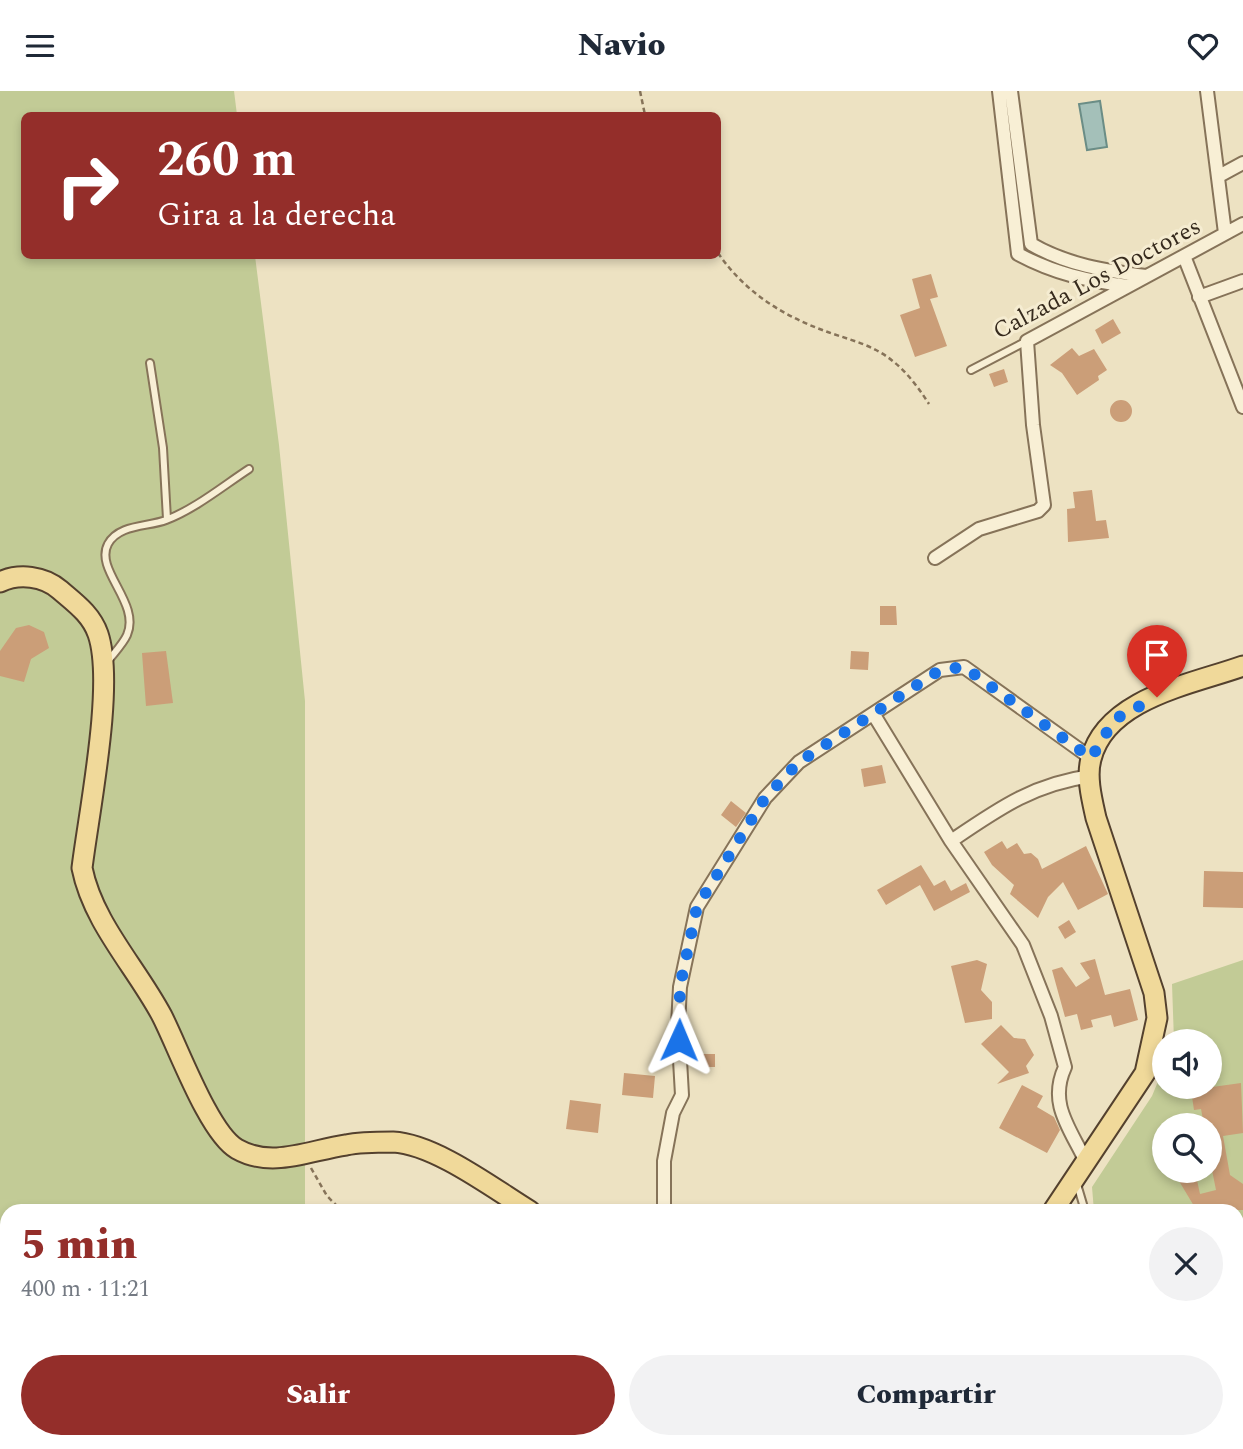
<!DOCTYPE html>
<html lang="es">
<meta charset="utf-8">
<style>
body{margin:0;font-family:Spectral,serif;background:#f2f2f3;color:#1f2937;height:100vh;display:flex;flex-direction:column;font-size:26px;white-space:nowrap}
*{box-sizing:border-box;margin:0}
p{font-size:23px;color:#747a83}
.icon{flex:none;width:38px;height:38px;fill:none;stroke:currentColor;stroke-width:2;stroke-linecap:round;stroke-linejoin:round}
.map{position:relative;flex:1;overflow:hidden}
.panel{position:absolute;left:0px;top:1113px;width:1244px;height:245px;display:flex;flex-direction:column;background:#fff;border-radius:21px 21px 0 0;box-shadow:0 4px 10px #0003}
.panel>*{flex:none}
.guide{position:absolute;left:21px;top:21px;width:700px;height:147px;border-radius:10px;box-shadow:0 4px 10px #0003;background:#942e2a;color:#fff;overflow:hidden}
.fabs{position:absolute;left:1152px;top:938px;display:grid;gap:14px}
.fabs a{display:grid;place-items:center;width:70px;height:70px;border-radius:50%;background:#fff;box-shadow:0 4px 10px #0003;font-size:35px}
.pin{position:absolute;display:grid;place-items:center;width:60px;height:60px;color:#fff;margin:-72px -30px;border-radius:50% 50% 50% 0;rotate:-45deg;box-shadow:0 0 7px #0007}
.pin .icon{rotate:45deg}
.me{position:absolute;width:77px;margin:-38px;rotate:1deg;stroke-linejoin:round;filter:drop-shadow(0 0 5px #0008)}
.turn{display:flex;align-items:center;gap:24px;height:147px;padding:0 21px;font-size:32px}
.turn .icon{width:91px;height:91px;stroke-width:2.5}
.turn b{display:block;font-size:49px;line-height:60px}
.round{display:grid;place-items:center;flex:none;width:74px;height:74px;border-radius:37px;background:#f2f2f3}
.headline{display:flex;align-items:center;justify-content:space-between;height:119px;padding:0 21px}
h1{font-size:42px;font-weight:800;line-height:52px;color:#942e2a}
.button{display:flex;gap:14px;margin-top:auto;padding:14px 21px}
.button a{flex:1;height:80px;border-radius:42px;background:#942e2a;color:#fff;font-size:28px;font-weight:800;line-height:80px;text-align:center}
.button a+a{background:#f2f2f3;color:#1f2937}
header{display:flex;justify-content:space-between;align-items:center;height:91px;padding:0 21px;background:#fff;font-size:32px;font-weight:800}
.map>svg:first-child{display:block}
.green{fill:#c2cb96;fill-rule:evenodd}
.water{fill:#a4c0b9;stroke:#6b8d86;stroke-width:2}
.building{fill:#cb9e78}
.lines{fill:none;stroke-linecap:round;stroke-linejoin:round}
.lane-casing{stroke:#867359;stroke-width:10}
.street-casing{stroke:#867359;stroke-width:16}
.primary-casing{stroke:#54412e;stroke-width:23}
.path{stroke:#867359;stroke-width:2.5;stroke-dasharray:5 3.5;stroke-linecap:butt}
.lane{stroke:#f8efd5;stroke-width:6}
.street{stroke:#f8efd5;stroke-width:12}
.primary{stroke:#f0d99a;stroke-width:19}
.route{stroke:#1a73e8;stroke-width:12;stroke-dasharray:0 21.6}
.labels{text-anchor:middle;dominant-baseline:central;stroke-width:6;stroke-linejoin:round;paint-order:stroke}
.street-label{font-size:24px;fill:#362a1d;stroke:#f5ecd1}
</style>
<header><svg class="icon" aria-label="menu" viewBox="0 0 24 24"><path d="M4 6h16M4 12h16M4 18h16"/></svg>Navio<svg class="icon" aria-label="heart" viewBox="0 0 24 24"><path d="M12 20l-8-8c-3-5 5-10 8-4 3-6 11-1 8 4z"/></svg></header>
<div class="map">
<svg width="1243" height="1358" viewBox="0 0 1243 1358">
<rect width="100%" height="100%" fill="#ede2c2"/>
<path class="green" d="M0,0H234L237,24H24V164L255,165L279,354L305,610V1120H7V1351H305V1358H0Z
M1243,869V1358H1106V1351H1237V1120H1094L1092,1096L1152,1005L1164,976V996H1209V950H1174L1172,893ZM1164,1034H1209V1080H1164Z"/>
<path class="water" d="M1100,10L1107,56L1087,59L1079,13Z"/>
<path class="building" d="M931,183L938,206L930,208L947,255L915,266L900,224L920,217L912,188Z
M1113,228L1121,242L1102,253L1095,239Z
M1072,257L1079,265L1094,258L1107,279L1098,285L1099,289L1077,304L1062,282L1050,274Z
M1004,278L1008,291L994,296L989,283Z
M1110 320a11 11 0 1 1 22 0a11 11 0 1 1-22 0Z
M1092,399L1096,430L1106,429L1109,447L1068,451L1067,418L1075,417L1073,401Z
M880,515H896L897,534H880Z
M29,534L44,541L49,557L31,568L24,591L0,585V560L16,537Z
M166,560L173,612L146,615L142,562Z
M851,560L869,561L868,579L850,578Z
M882,674L886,692L864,696L861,678Z
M731,710L746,722L736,736L721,724Z
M1002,750L1007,758L1017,752L1024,763L1031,762L1038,768L1042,778L1086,755L1108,803L1078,819L1063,791L1048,806L1038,827L1010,803L1014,794L992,774L984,761Z
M921,774L934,795L945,789L951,800L966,792L970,801L934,820L920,794L886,814L877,799Z
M1204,780L1243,781V817L1203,816Z
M1069,829L1076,841L1065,848L1058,836Z
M1095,868L1105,904L1130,898L1138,929L1114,936L1111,924L1091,929L1093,936L1081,939L1077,923L1065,926L1052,879L1062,876L1076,896L1090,887L1080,872Z
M977,869L987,873L981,899L992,911V928L965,932L951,875Z
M1001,934L1014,947L1025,948L1034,964L1026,975L1029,982L997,993L1009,981L981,953Z
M701,963H715V976H701Z
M624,982L655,985L653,1007L622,1004Z
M1241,992L1243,1042L1223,1045L1230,1084L1243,1093V1119L1197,1120L1173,1080H1195L1200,1103L1216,1099L1209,1064V1034H1204L1201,1018L1194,1019L1191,999Z
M1022,994L1043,1005L1037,1016L1054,1026L1060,1039L1047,1062L999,1037Z
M570,1009L601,1013L598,1042L566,1038Z"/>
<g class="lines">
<defs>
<path id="lane" d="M150,272L163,357L167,428
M971,279L1027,250
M108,570C114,562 123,553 127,544C141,512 94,479 108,453C119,433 148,436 166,429C195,418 223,395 249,378
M1077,1093L1085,1120
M1048,1351L1050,1358
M999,1358L1000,1351"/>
<path id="street" d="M999,0L1018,163C1053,182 1088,190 1128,195
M1011,0L1031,153C1067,174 1106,180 1146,185
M1207,0L1225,142
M1219,85L1243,72
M1184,165L1243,316
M1199,206L1243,190
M935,467L979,438L1038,420L1044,414L1033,334L1027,250L1243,133
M874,624L951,750L1023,854L1051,925L1065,976C1048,1013 1070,1037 1086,1071
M951,750C998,718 1033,693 1091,685
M664,1120V1070L673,1022L682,1004L678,934L680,896L697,816L765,707L799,671L940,579L964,576L1091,667"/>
<path id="primary" d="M0,491C19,482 44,485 60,499C75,512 91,523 98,543C115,593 89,720 82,777C93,832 136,876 162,925C178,956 209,1042 237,1058C272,1078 310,1059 346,1054C360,1051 378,1051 393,1051C435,1053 494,1098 530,1120
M1053,1120L1145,982L1157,927L1154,902L1096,727C1092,709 1086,686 1091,668C1106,607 1193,593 1243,575
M822,1351L826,1358
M942,1358L943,1351"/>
</defs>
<use href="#lane" class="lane-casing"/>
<use href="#street" class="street-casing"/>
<use href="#primary" class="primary-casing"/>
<path class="path" d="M640,0L645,24
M718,162C744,200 781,224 825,240C841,246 861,251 876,259C899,271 915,291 929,313
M311,1077L327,1105L342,1120
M540,1351L547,1358
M540,1351L541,1358
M154,1358V1351
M613,1358L615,1351"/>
<use href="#lane" class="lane"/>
<use href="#street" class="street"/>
<use href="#primary" class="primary"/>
</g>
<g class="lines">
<path class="route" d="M679,949L680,895L697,816L765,707L799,671L940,579L964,576L1091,667L1115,628L1157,606"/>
</g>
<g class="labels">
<g class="street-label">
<text transform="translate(1097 188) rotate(-28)">Calzada Los Doctores</text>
</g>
</g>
</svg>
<div class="fabs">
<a><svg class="icon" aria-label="sound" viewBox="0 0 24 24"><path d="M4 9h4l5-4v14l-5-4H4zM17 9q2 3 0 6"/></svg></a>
<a><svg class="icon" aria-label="search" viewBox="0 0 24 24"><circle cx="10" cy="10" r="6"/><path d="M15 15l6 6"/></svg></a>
</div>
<div class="pin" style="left:1157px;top:606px;background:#d93025"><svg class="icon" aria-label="arrive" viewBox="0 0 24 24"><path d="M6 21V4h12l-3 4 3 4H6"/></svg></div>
<svg class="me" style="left:679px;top:949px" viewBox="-20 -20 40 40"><path d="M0-17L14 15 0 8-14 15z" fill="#1a73e8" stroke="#fff" stroke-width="4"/></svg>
<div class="guide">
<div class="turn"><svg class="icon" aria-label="right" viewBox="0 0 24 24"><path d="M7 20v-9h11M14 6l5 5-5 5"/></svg><div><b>260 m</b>Gira a la derecha</div></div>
</div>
<section class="panel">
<div class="headline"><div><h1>5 min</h1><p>400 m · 11:21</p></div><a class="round"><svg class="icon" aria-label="close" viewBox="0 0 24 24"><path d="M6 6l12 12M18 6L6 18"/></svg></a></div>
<div class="button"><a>Salir</a><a>Compartir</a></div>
</section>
</div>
